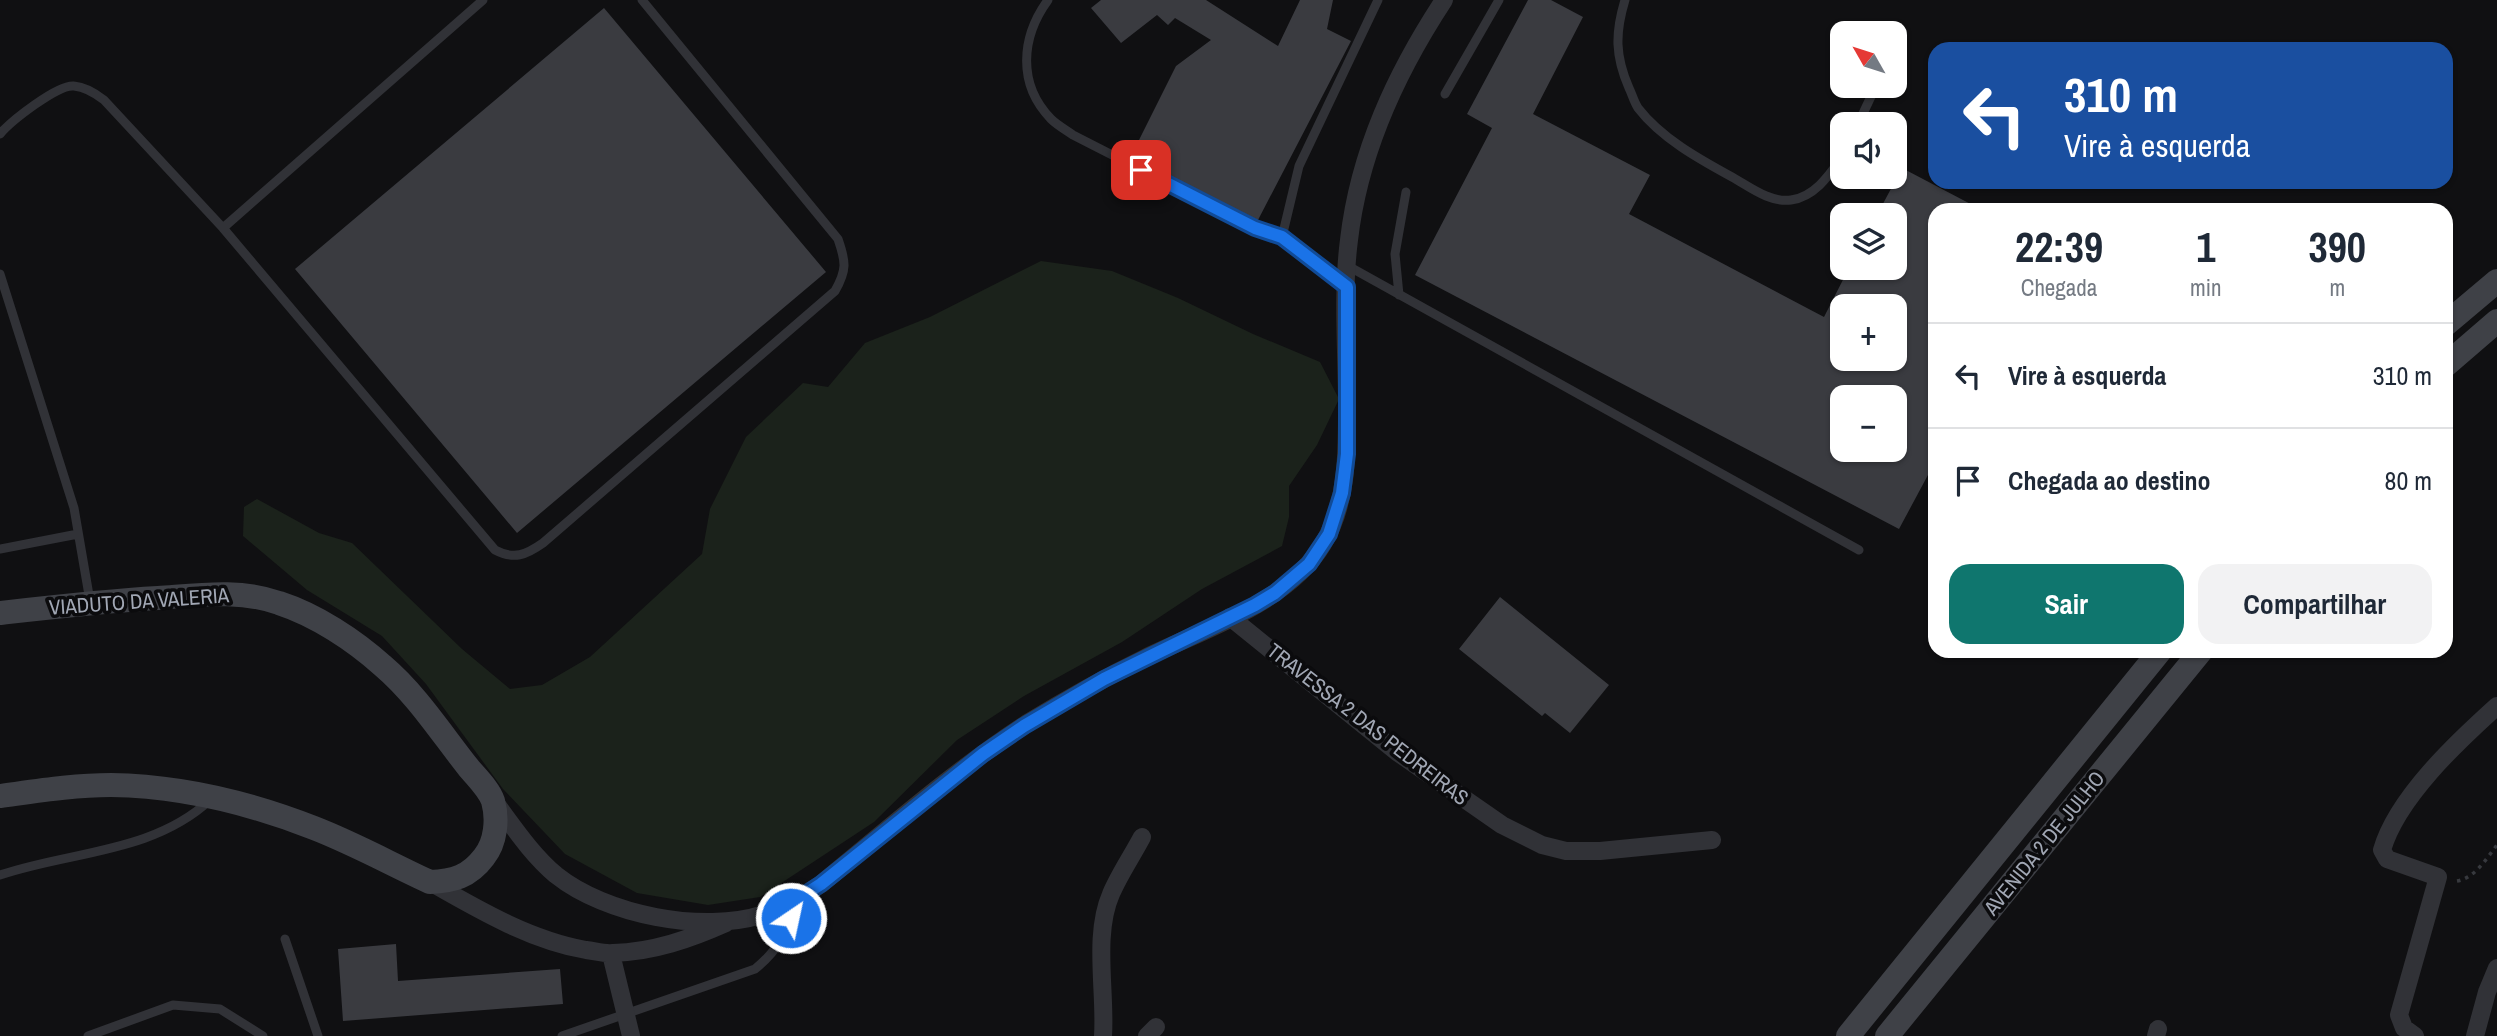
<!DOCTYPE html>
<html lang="pt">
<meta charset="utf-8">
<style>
body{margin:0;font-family:"Archivo Narrow",sans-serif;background:#f2f2f3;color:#1f2937;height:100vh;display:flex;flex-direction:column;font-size:26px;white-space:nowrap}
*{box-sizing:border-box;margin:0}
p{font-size:23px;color:#747a83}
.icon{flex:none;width:38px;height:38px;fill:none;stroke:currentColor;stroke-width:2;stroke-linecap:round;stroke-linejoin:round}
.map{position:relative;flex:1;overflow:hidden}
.sheet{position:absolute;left:1928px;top:203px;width:525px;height:455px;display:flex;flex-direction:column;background:#fff;border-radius:21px;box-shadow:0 2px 5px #0004}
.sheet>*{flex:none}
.guide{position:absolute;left:1928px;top:42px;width:525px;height:147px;border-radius:21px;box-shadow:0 2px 5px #0004;background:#1a4fa0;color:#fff;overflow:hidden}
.needle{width:46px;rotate:309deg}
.tools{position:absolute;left:1830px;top:21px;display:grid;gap:14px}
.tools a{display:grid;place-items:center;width:77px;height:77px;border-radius:14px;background:#fff;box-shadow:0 2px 5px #0004;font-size:35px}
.pin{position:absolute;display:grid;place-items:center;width:60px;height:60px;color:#fff;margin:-30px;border-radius:14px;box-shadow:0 4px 10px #0006}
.me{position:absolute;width:77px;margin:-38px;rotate:34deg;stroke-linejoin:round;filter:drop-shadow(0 0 5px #0008)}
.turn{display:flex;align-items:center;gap:24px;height:147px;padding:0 21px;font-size:32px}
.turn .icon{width:91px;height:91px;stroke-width:2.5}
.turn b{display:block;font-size:49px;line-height:60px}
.eta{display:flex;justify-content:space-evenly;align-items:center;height:119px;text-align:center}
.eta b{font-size:42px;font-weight:700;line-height:49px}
.primary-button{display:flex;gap:14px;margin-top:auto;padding:14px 21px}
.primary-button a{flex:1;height:80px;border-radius:21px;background:#0f766e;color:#fff;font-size:28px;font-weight:700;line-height:80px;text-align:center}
.primary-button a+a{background:#f2f2f3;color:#1f2937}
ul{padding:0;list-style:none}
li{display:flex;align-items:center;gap:21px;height:105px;padding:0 21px;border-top:2px solid #e0e1e3}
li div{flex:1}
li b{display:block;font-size:26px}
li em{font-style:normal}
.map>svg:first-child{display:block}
.green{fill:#1b221b}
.building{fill:#3a3b40;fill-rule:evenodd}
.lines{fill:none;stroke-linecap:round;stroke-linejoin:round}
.path{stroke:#37393e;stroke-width:3.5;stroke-dasharray:3.5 5;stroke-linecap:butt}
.lane{stroke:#313237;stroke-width:9}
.street{stroke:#313237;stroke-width:18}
.secondary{stroke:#3f4147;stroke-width:24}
.route-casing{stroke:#114b97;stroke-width:18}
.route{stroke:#1a73e8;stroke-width:12}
.labels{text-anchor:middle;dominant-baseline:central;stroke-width:7;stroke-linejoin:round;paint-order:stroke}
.street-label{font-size:21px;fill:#a1a7b4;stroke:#0b0b0d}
</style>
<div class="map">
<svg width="2497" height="1036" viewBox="0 0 2497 1036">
<rect width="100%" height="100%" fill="#101012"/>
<path class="green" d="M1041,261L1112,271L1178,298L1253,334L1320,362L1339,399L1317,445L1289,486V517L1282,546L1202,589L1122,642L1024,696L957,740L874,822L760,897L708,905L637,893L565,854L503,789L426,684L382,636L307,590L243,536L244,507L257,499L319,533L352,543L462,649L510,689L542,685L590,657L702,554L710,509L746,437L803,383L828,387L865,343L930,317Z"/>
<path class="building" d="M1101,0H1206L1278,46L1300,0H1333L1327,29L1351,41L1258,220L1131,156L1176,66L1211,40L1175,18L1168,25L1157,15L1121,43L1091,8Z
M1528,0H1551L1583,17L1533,114L1650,175L1629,214L1824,317L1849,268H1895V215H1877L1902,168L1982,210H1936V460L1899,529L1415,275L1492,128L1467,114ZM1843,306H1895V359H1843ZM1843,397H1895V450H1843Z
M604,8L826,272L517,533L295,269Z
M1500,597L1609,685L1570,733L1545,713L1542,716L1459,649Z
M396,944L398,981L560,969L563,1004L343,1021L338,949Z"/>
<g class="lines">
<path class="path" d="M2457,881C2475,878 2486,859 2497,845"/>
<path class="lane" d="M1048,0C1021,37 1017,84 1051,119C1057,125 1066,130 1073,135L1255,228L1282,237L1345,286
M1625,0C1615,33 1615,56 1629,88C1632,94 1634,102 1638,108C1661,138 1699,159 1732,177C1750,187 1770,203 1791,200C1815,197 1830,174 1843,156
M1445,94L1499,0
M1858,124L1876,86
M0,134C11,121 58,84 74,86C85,87 95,93 104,100L223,228L495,550C514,560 526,555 543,543L835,291C847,270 846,262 838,239L642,0
M223,228L483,0
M1282,237L1299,166L1378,0
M1348,266L1859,550
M0,274L74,508L90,601
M1399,295L1395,254L1406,192
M0,549L78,534
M0,875C71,851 153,853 210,800
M285,939L318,1036
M88,1036L173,1005L220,1009L263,1036
M562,1036L755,969C777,951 790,931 793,902"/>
<path class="street" d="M1230,617L1397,752L1502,825L1542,845L1566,851H1600L1712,840
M494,801C513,826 531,854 556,875C606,915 703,934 764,914C785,908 803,896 821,884C887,830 954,771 1026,724C1065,700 1104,678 1145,658C1204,629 1288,603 1323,544C1348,502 1347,453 1347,406C1347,352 1342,294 1349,240C1359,152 1396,73 1444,0
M430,882C479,910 530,940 586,950C595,951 604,954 613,953C653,952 690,939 726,923
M611,954L631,1036
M1103,1036C1106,992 1093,935 1111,894C1119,875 1132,856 1142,837
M1147,1036L1156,1027
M2156,1036L2158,1029
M2415,1036L2404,1028L2399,1015L2438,877L2387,859L2382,850C2397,798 2457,742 2497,706
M2475,1036L2487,992L2497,968"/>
<path class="secondary" d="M2446,324L2497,281
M2446,365L2497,321
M0,613C53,607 105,601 158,598C200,595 239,589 279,603C316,615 354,640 383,666C416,694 441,733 468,767C476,777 489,789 493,801C498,819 496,842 484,857C469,877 453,881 430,882C391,864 353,843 314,828C250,803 180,786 111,785C74,785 37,791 0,796
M1848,1036L2160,651
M1887,1036L2201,651"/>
</g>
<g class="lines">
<defs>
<path id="route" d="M791,918L793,902L821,884L983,754L1024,726L1104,679L1255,605L1275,593L1309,564L1329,534L1342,493L1347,454V287L1282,237L1255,228L1141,170"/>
</defs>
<use href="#route" class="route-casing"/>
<use href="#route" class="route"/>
</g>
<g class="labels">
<g class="street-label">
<text transform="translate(139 601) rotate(-4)">VIADUTO DA VALERIA</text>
<text transform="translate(1368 724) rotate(38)">TRAVESSA 2 DAS PEDREIRAS</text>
<text transform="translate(2044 843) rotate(-51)">AVENIDA 2 DE JULHO</text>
</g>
</g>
</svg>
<div class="tools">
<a><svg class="needle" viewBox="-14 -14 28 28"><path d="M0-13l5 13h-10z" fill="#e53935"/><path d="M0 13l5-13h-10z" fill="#747a83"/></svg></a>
<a><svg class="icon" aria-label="sound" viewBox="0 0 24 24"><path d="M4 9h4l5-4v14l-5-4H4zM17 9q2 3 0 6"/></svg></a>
<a><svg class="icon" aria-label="layers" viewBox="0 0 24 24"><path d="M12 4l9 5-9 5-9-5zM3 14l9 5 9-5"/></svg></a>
<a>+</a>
<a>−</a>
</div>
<div class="pin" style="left:1141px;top:170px;background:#d93025"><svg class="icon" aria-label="arrive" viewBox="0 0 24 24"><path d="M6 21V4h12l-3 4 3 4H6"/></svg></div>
<svg class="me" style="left:791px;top:918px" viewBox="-20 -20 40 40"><circle r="17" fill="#1a73e8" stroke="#fff" stroke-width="3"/><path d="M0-11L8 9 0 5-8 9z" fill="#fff"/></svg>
<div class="guide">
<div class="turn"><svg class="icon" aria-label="left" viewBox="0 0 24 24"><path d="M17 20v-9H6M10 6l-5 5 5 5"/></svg><div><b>310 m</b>Vire à esquerda</div></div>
</div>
<section class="sheet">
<div class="eta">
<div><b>22:39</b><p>Chegada</p></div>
<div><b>1</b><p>min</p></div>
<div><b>390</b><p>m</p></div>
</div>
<ul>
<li><svg class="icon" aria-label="left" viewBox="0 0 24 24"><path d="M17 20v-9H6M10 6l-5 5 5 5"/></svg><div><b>Vire à esquerda</b></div><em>310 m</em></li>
<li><svg class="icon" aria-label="arrive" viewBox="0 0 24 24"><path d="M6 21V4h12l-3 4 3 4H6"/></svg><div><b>Chegada ao destino</b></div><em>80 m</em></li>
</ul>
<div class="primary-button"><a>Sair</a><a>Compartilhar</a></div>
</section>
</div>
